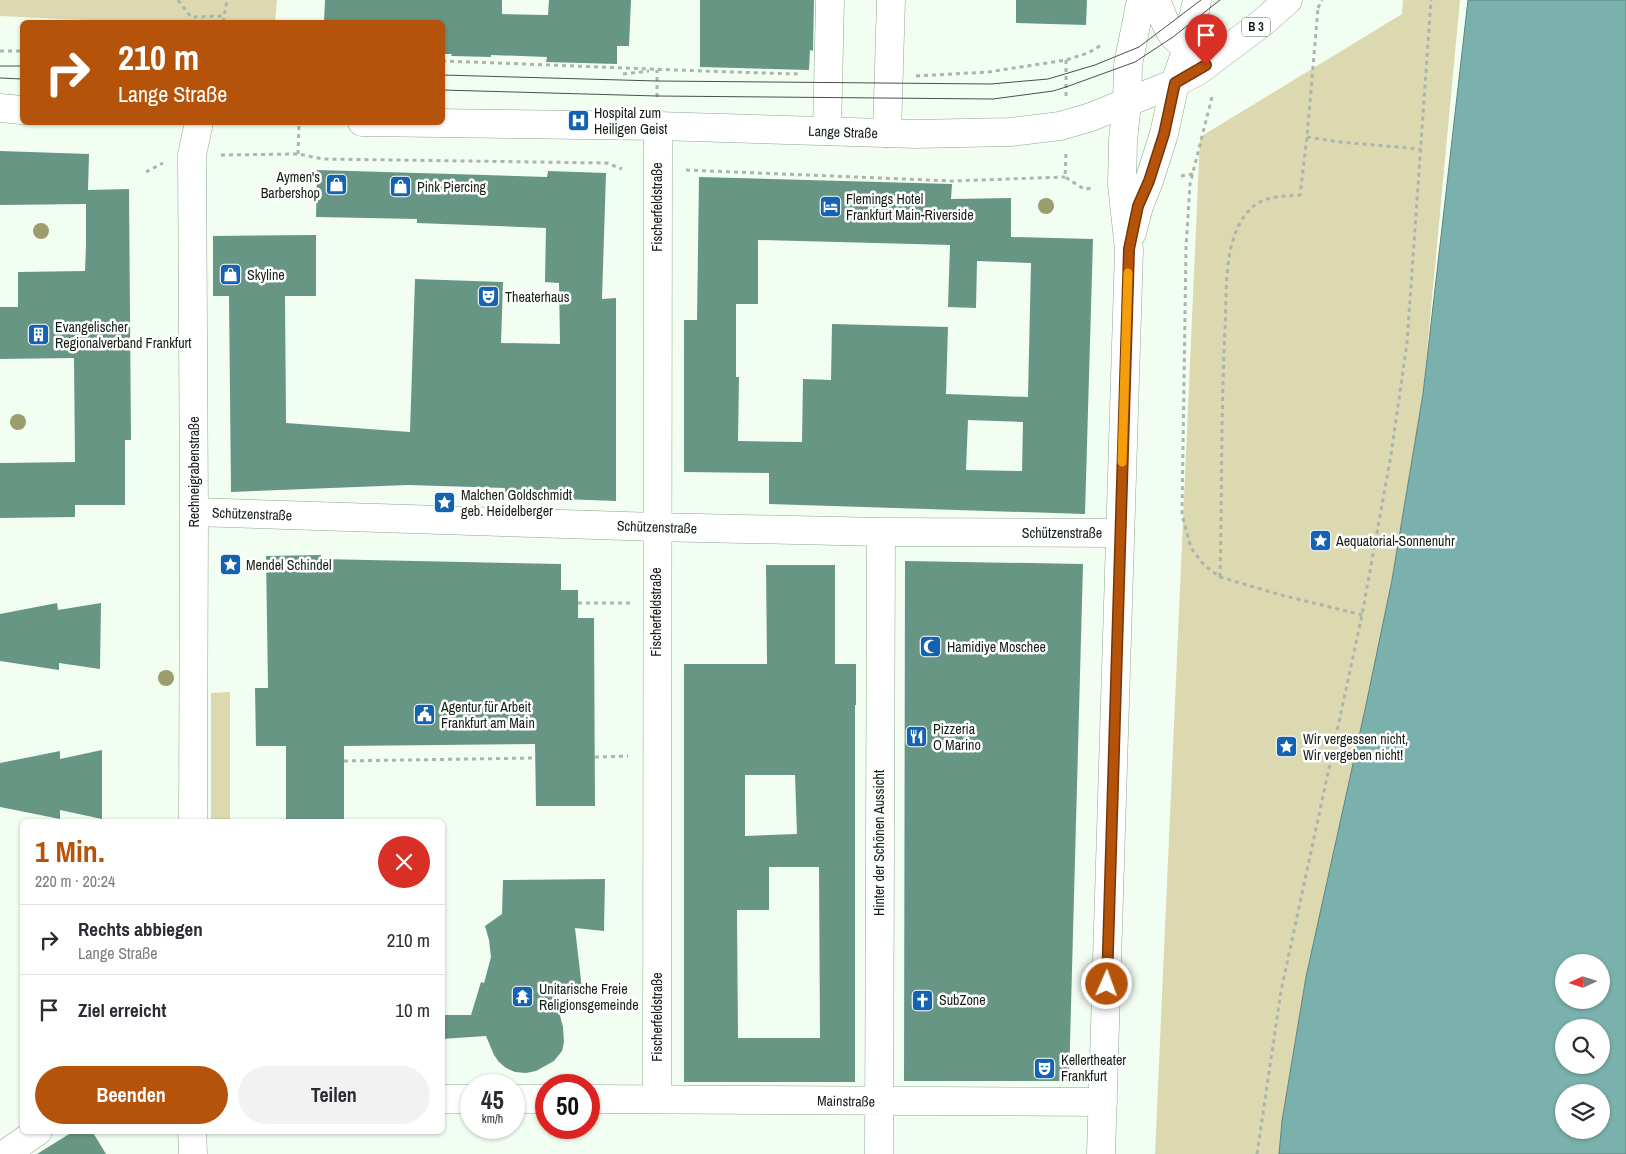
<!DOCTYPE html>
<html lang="de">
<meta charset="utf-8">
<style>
body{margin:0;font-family:"Archivo Narrow",sans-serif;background:#f2f2f3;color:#2b2b33;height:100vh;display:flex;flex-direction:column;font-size:19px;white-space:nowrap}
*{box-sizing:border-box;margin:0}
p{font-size:16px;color:#7c7c81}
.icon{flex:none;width:28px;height:28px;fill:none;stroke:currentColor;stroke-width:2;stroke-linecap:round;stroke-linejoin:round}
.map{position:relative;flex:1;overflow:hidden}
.drawer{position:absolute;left:20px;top:819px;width:425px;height:315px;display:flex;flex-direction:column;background:#fff;border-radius:8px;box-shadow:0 1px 4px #0004}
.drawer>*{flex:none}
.top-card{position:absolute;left:20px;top:20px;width:425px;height:105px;border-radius:8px;box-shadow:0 1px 4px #0004;background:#b45309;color:#fff;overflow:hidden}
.needle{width:32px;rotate:266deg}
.tools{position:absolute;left:1555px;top:954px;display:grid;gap:10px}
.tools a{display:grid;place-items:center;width:55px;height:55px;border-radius:50%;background:#fff;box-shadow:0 1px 4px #0004;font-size:25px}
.speed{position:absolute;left:460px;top:1074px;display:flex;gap:10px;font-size:25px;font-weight:700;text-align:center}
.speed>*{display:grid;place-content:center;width:65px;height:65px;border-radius:50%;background:#fff;box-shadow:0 1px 4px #0004;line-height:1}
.speed small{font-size:12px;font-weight:400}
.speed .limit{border:8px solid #d22;background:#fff;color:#111}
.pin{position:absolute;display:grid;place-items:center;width:42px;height:42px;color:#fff;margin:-51px -21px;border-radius:50% 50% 50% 0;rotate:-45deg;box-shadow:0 0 5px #0007}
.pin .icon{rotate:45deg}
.me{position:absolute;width:55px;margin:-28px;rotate:2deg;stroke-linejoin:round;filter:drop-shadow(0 0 4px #0008)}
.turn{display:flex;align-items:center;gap:18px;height:105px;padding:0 15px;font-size:22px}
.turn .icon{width:65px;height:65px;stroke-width:2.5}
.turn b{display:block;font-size:35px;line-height:42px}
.round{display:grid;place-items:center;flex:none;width:52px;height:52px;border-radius:26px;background:#f2f2f3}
.summary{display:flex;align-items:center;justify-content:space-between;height:85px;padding:0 15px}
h1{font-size:30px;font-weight:700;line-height:38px;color:#b45309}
.cta{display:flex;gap:10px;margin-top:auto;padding:10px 15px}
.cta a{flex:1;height:58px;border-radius:30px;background:#b45309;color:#fff;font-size:20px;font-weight:700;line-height:58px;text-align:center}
.cta a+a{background:#f2f2f3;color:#2b2b33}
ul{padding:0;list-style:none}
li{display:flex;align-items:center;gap:15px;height:70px;padding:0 15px;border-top:1px solid #e1e1e2}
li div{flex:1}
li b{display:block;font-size:19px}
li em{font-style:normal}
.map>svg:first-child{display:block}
.green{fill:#dcd8b0}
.water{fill:#7ab1ac;stroke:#5c857f;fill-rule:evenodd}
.building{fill:#689684;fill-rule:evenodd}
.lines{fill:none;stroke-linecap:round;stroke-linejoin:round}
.minor-casing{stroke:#8ca68d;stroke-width:29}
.major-casing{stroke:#8ca68d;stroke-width:29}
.path{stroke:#abb6ab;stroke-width:3;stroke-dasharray:4 4;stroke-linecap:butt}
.minor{stroke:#fff;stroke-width:28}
.major{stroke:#fff;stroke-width:28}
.tram{stroke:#475147;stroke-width:1}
.tree{fill:#9c9d6d}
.route-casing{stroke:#753606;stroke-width:12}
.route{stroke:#b45309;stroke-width:9}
.slow{stroke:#f59e0b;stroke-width:9}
.labels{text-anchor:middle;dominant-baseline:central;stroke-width:5;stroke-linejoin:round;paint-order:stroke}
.shield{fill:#fff;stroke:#5b625b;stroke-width:1}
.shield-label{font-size:12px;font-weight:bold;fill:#151f15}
.poi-label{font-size:14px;fill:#151f15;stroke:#fff;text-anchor:start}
.street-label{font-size:14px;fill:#151f15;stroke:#fff}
</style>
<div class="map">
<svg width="1626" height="1154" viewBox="0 0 1626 1154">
<rect width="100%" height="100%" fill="#f3fef3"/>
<path class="green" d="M0,0H277L275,22H128L0,16Z
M1403,0H1460L1423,394L1392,580L1366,705L1306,977L1282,1121L1279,1154H1155L1200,137L1402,14Z
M230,692V821H211V693Z"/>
<path class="water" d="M1468,0H1626V1154H1279L1282,1121L1306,977L1366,705L1392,580L1423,394ZM1564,962H1601V1000H1564ZM1564,1028H1601V1065H1564ZM1564,1092H1601V1130H1564Z"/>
<path class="building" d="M325,0H502V14L548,15L549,0H631L629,46H617V64L546,62L547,57L491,55V57L451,56L452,54H442V22H324Z
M700,0H814L813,51L810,50L809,70L700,67Z
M1016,0H1087L1086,25L1016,23Z
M0,151L89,154L88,190L129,189L131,440H125V505H75V517L0,518V463L75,462L74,358L0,359V307H18V272L85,271L86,245V204L0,205Z
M317,170L547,177L548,171L606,173L602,299L616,298V501L505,497V488L408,485L231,492L229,296H213V236L316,235V296H285L286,423L410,432L415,279L503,282L501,343L560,344L559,283L545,282L546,228L417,223V219L316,217Z
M699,177L952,184L951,199L1011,198V237L1093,239L1085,514L769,504V473L684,472V320H697ZM758,240L950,245L948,307L976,308L977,261L1031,263L1028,397L946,394L948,327L832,324L831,380L803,379L802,442L738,441L739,377H736V304H758ZM968,420L1023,422L1022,471L966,470Z
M321,555V559L561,564V590H578V618H594L595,806H536L535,744L344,746V821H286V746H256L255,688H268L266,556Z
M905,561L1083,564L1069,1081H904Z
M766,565H835V664H856V705H855V1082H684V664H767ZM745,775H795L797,834L745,836ZM769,867H819L820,1038H738L737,910H769Z
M57,603L58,610L101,603L100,669L59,663V670L0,661V614Z
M102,750V819L60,810V819L0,807V763L60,751V759Z
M605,879L604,931L575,928L582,989L554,993L563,1027L564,1042L562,1051L554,1061L536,1071L526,1073L515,1072L506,1068L499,1062L494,1055L486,1036L442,1039V1015H471L481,982L484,983L491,957L489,940L485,926L502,914L503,880Z
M74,1131H92L106,1154H37Z"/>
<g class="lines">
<defs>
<path id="minor" d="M827,131L830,0
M887,133L891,0
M194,512L656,527L881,532L1120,533
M193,821L194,512L192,155L199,122
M442,1099H471
M514,1099H546
M589,1099L1103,1102
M657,1099L658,126
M192,1131L193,1154
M5,1154L38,1131
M879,1154L881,532"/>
<path id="major" d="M1156,0C1166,26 1171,44 1201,52
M0,108L22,110
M362,122L658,126L916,134L1010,132L1060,126L1091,117L1175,83L1198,71L1262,23L1288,0
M1132,233L1139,206L1149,181L1164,134L1175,83L1187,48L1197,0
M1101,1154L1129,249L1122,185L1123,140L1127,103L1128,65L1141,0"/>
</defs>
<use href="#minor" class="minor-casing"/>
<use href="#major" class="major-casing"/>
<path class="path" d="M178,0L191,17L224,16
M1318,8L1322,0
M223,22L227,0
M0,51H22
M1066,60V96
M442,61C562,65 681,71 800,74
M623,74L649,71
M916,76L988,72L1066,60L1088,53L1103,44
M657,97V70
M1212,97L1190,184L1186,248L1182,515L1191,548L1204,565L1220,577L1281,595L1362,615
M1307,137L1340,142L1420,149
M298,154L299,122
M1066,154L1065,177L1084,189L1093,188
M221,155L298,154L323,159L607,163L622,169
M686,170L952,181L1065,177
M146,172L163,163
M1181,176L1193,174
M1220,577C1222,494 1221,412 1225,329C1227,294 1223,249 1243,218C1259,195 1276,197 1300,195L1307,137L1318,8
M578,603H630
M595,757L628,756
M344,761L535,758
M1257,1154L1281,991L1362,615L1391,455L1407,343L1431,0"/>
<use href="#minor" class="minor"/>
<use href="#major" class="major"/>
<path class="tram" d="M0,66H22
M442,75L657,81L991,84L1048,79L1095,65L1139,47L1201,0
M0,78L22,79
M442,90L657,96L993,99L1053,91L1066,87L1135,62L1173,37L1220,0"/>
</g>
<g class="tree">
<circle cx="1046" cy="206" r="8"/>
<circle cx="41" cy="231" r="8"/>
<circle cx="18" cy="422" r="8"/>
<circle cx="166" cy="678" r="8"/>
</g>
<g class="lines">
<defs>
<path id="route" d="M1107,984L1129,249L1138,206L1149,181L1164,134L1175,83L1206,65"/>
</defs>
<use href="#route" class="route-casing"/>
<use href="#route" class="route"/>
<path class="slow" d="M1122,462L1128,273"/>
</g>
<defs>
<symbol id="hospital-square" viewBox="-11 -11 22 22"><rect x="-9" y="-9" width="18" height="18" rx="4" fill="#1463b2" stroke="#fff"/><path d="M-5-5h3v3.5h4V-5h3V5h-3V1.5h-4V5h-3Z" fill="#fff"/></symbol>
<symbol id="shop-square" viewBox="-11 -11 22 22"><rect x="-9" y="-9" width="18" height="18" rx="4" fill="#1463b2" stroke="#fff"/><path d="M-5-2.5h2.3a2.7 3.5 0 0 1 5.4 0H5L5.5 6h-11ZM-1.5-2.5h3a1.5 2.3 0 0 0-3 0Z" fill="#fff"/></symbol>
<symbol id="hotel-square" viewBox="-11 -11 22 22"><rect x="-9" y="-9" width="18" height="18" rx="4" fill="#1463b2" stroke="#fff"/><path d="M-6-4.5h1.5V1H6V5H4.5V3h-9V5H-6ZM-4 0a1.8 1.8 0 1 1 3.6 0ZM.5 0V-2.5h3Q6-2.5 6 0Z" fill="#fff"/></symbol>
<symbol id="theatre-square" viewBox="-11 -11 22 22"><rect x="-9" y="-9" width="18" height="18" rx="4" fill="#1463b2" stroke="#fff"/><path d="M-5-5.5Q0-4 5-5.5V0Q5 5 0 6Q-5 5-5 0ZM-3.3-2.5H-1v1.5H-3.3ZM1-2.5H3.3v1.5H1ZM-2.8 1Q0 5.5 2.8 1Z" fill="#fff"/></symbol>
<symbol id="building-square" viewBox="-11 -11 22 22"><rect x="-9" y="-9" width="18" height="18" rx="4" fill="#1463b2" stroke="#fff"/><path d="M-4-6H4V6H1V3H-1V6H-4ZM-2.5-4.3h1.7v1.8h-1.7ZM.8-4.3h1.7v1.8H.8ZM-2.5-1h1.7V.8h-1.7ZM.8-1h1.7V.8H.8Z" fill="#fff"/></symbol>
<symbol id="sight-square" viewBox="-11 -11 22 22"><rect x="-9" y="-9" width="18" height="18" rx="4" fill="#1463b2" stroke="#fff"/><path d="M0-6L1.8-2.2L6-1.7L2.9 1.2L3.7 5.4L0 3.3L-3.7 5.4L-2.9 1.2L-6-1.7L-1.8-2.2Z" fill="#fff"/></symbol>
<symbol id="mosque-square" viewBox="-11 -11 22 22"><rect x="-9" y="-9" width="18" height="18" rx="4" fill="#1463b2" stroke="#fff"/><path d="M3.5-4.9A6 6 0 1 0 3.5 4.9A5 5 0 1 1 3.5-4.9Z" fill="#fff"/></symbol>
<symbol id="civic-square" viewBox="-11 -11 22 22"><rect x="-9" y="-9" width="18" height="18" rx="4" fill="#1463b2" stroke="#fff"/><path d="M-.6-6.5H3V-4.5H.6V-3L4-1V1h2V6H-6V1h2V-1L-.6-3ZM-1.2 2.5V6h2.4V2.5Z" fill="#fff"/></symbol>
<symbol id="restaurant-square" viewBox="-11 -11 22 22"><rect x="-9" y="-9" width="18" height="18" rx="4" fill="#1463b2" stroke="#fff"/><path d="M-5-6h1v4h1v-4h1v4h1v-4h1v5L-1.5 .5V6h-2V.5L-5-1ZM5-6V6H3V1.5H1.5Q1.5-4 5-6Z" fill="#fff"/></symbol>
<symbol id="temple-square" viewBox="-11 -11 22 22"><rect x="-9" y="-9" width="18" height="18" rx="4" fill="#1463b2" stroke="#fff"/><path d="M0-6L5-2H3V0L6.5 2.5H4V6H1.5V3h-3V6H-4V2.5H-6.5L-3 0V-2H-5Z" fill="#fff"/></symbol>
<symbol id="church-square" viewBox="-11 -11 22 22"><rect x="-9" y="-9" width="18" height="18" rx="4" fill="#1463b2" stroke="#fff"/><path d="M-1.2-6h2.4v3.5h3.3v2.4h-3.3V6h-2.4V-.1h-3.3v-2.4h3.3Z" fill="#fff"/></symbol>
</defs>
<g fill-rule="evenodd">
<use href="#hospital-square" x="566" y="108" width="25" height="25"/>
<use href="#shop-square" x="324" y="172" width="25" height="25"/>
<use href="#shop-square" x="388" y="174" width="25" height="25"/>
<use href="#hotel-square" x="818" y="194" width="25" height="25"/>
<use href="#shop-square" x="218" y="262" width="25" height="25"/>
<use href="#theatre-square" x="476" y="284" width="25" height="25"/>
<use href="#building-square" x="26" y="322" width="25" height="25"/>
<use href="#sight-square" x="432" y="490" width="25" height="25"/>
<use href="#sight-square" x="1308" y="528" width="25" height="25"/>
<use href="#sight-square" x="218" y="552" width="25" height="25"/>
<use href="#mosque-square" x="918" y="634" width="25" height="25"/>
<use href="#civic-square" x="412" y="702" width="25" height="25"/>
<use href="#restaurant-square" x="904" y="724" width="25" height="25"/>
<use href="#sight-square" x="1274" y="734" width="25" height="25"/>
<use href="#temple-square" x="510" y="984" width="25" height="25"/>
<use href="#church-square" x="910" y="988" width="25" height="25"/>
<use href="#theatre-square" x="1032" y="1056" width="25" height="25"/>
</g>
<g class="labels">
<rect class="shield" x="1242" y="17.5" width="28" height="19" rx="4"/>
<g class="shield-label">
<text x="1256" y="27">B 3</text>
</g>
<g class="poi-label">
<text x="594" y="113">Hospital zum<tspan x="594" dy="16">Heiligen Geist</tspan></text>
<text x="320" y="177" text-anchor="end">Aymen's<tspan x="320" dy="16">Barbershop</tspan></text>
<text x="417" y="187">Pink Piercing</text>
<text x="846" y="199">Flemings Hotel<tspan x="846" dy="16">Frankfurt Main-Riverside</tspan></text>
<text x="247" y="275">Skyline</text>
<text x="505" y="297">Theaterhaus</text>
<text x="55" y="327">Evangelischer<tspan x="55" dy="16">Regionalverband Frankfurt</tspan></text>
<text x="461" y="495">Malchen Goldschmidt<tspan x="461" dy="16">geb. Heidelberger</tspan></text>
<text x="1336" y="541">Aequatorial-Sonnenuhr</text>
<text x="246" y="565">Mendel Schindel</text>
<text x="947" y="647">Hamidiye Moschee</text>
<text x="441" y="707">Agentur für Arbeit<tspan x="441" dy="16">Frankfurt am Main</tspan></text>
<text x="933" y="729">Pizzeria<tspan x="933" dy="16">O Marino</tspan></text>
<text x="1303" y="739">Wir vergessen nicht,<tspan x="1303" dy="16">Wir vergeben nicht!</tspan></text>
<text x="539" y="989">Unitarische Freie<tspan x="539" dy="16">Religionsgemeinde</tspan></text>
<text x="939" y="1000">SubZone</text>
<text x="1061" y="1060">Kellertheater<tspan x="1061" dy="16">Frankfurt</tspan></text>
</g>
<g class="street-label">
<text transform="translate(843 132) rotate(2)">Lange Straße</text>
<text transform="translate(657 207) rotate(-90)">Fischerfeldstraße</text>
<text transform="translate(194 472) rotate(-90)">Rechneigrabenstraße</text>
<text transform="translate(252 514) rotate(2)">Schützenstraße</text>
<text transform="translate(657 527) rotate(2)">Schützenstraße</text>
<text x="1062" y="533">Schützenstraße</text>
<text transform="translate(656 612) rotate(-90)">Fischerfeldstraße</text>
<text transform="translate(879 843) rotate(-90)">Hinter der Schönen Aussicht</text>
<text transform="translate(657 1017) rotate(-90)">Fischerfeldstraße</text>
<text transform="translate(846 1101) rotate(1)">Mainstraße</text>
</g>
</g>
</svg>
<div class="tools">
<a><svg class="needle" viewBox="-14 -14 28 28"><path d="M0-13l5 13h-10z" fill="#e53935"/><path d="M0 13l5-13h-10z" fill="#7c7c81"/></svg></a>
<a><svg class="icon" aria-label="search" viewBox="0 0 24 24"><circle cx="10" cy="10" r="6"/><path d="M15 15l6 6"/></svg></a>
<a><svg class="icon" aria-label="layers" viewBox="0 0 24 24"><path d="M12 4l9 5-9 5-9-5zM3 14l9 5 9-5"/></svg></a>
</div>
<div class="speed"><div>45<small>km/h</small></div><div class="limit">50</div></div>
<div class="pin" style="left:1206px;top:65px;background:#d93025"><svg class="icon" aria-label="arrive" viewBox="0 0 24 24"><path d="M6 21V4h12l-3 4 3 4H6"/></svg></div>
<svg class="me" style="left:1107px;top:984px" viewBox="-20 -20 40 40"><circle r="17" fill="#b45309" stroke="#fff" stroke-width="3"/><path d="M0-11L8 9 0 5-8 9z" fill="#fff"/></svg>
<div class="top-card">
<div class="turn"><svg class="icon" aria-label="right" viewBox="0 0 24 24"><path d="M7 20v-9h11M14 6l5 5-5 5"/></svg><div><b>210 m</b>Lange Straße</div></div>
</div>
<section class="drawer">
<div class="summary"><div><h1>1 Min.</h1><p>220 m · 20:24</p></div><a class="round" style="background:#d93025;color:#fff"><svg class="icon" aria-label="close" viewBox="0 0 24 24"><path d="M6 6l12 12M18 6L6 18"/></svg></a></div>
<ul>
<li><svg class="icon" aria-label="right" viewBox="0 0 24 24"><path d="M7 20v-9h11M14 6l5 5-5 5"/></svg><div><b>Rechts abbiegen</b><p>Lange Straße</p></div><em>210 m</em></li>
<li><svg class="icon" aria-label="arrive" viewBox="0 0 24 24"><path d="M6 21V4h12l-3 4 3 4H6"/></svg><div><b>Ziel erreicht</b></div><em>10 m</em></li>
</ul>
<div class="cta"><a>Beenden</a><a>Teilen</a></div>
</section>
</div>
